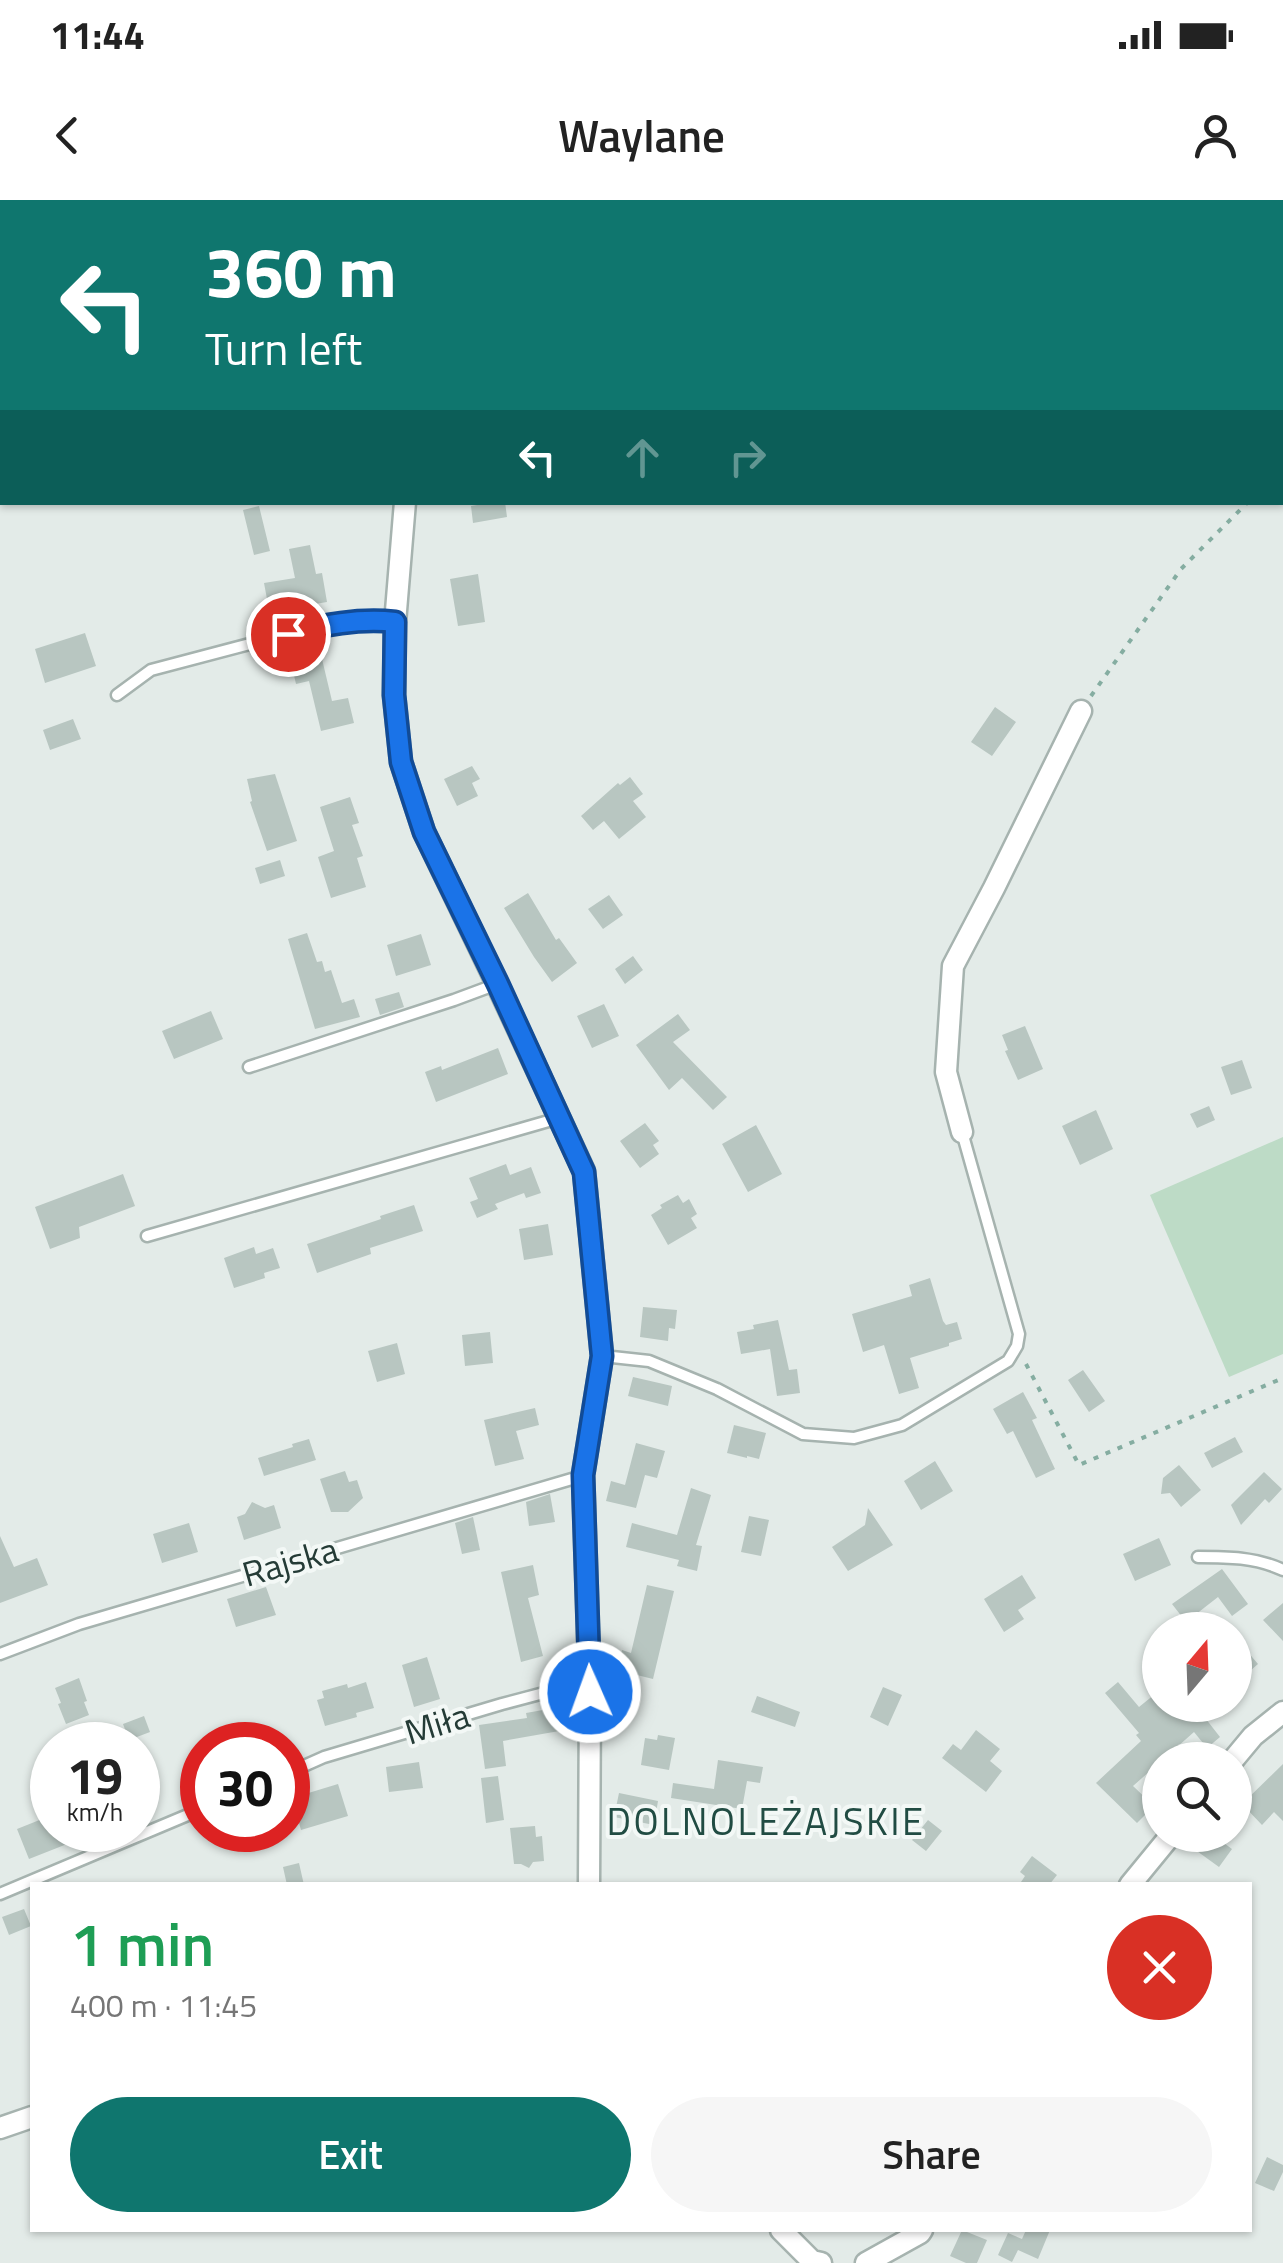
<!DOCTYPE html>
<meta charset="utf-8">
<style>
body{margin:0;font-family:"Titillium Web",sans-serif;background:#f6f6f6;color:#222;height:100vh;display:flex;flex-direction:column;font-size:38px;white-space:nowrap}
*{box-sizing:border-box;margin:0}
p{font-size:32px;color:#767676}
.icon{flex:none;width:55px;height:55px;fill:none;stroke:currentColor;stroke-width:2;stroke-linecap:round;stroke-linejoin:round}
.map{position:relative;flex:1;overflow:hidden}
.details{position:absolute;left:30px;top:1682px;width:1222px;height:350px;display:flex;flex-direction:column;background:#fff;border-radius:0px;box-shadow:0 2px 8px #0004}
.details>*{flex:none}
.guide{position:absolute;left:0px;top:0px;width:1285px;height:305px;box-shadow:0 2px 8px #0004;background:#0f766e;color:#fff;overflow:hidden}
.needle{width:65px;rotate:19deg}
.buttons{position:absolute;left:1142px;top:1412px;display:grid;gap:20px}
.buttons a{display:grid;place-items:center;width:110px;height:110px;border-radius:50%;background:#fff;box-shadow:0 2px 8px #0004;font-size:50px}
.speed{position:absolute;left:30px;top:1522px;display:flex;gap:20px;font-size:50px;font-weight:700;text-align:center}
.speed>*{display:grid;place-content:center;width:130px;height:130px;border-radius:50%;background:#fff;box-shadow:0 2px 8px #0004;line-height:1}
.speed small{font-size:25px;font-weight:400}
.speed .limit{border:15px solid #d22;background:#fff;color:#111}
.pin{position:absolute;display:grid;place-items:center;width:85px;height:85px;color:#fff;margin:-42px;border:5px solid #fff;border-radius:50%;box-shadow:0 2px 10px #0007}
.me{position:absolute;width:110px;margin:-55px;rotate:358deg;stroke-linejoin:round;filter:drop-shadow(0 0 8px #0008)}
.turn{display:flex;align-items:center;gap:35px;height:210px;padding:0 40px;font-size:45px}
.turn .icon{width:130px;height:130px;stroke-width:2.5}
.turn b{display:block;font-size:70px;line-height:85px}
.lanes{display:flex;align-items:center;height:95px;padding:0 40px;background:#0003;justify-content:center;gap:50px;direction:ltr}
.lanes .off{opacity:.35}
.round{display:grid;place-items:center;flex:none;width:105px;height:105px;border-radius:52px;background:#f6f6f6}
.headline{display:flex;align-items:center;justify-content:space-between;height:170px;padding:0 40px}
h1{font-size:60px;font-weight:600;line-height:75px;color:#1e9e55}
.primary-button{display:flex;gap:20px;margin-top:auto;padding:20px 40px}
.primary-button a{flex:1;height:115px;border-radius:60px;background:#0f766e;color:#fff;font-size:40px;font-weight:600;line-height:115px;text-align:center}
.primary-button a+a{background:#f6f6f6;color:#222}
.status{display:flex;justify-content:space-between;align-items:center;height:70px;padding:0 50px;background:#fff;direction:ltr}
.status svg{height:28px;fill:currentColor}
header{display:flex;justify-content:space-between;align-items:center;height:130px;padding:0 40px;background:#fff;font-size:45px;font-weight:600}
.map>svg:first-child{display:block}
.green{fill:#bddbc6}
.building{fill:#b8c6c1}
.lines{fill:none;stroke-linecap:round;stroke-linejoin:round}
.service-casing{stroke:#a6b3af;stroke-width:15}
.minor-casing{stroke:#a6b3af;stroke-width:25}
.path{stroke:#85ada1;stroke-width:4;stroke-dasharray:5 8;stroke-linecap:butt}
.service{stroke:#fff;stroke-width:10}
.minor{stroke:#fff;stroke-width:20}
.route-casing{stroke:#114b97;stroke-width:25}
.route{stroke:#1a73e8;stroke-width:18}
.labels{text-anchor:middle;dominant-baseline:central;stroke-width:8;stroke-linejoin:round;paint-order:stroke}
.street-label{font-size:35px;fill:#243b36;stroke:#f3f8f6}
.neighbourhood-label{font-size:38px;letter-spacing:2.5px;fill:#214c43;stroke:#f3f8f6}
</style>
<div class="status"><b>11:44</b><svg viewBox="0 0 49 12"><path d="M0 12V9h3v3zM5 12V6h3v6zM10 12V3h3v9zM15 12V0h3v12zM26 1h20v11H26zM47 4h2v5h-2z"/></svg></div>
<header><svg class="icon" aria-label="back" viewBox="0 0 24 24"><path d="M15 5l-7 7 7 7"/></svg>Waylane<svg class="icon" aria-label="person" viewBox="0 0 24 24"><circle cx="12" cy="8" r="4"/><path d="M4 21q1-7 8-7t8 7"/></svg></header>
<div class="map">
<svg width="1283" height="2063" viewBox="0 0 1283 2063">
<rect width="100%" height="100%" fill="#e3ebe8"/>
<path class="green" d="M1283,937V1154L1229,1177L1150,995Z"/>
<path class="building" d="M495,302H505L507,317L473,323L471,306Z
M259,306L270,351L254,355L243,310Z
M310,345L316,374L322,373L327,402L286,409L287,412L270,415L264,383L295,378L289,349Z
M478,374L485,422L458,426L450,379Z
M85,433L96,466L45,483L35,449Z
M317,438L332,501L348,498L354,523L321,531L309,481L296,484L287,445Z
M995,507L1016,522L992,556L971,542Z
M73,519L81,539L50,550L43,530Z
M472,566L480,579L472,583L478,596L457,606L444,579Z
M275,574L297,641L267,651L250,602L252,601L247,579Z
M630,577L643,594L633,601L646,617L619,639L604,621L593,630L581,616L618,583L620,585Z
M350,597L359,623L352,625L363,656L357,658L366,687L331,698L318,657L334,651L320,607Z
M280,660L285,676L260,684L255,668Z
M528,693L556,740L559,738L577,763L552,782L534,757L504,708Z
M609,695L623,715L603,729L588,709Z
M307,733L317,762L322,761L325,772L331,770L342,803L354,799L360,817L315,829L288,739Z
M421,734L431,765L396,776L387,745Z
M633,756L643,770L625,784L615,769Z
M399,792L404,807L380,815L375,799Z
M604,804L619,836L592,848L577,816Z
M211,811L223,839L174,859L162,831Z
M678,814L690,830L673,842L727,897L713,910L682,878L669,890L636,845Z
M1025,826L1043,869L1018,880L1005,851L1008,850L1002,835Z
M498,848L508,874L436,902L425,872L441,866L442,870Z
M1242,860L1252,888L1231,895L1221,867Z
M1209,906L1215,920L1197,928L1190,914Z
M1096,910L1113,949L1080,965L1062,926Z
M645,923L659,941L653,945L659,954L640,968L620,941Z
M756,925L782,974L748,992L722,944Z
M506,964L510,975L531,967L541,993L526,998L524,993L495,1004L498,1009L477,1018L470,1002L478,999L469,978Z
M123,974L135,1006L79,1027L80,1038L50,1049L35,1007Z
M678,995L683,1003L689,999L697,1014L691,1018L697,1028L668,1045L651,1015L662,1008L660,1005Z
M414,1005L423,1031L370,1048L371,1054L317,1073L307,1044L381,1019L380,1016Z
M548,1024L553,1055L524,1060L519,1029Z
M254,1047L256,1054L273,1048L280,1068L264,1073L265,1078L234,1088L224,1058Z
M930,1078L943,1121L946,1125L957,1122L962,1139L949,1143V1146L910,1158L919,1188L899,1194L884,1145L863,1152L852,1114L912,1096L909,1085Z
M643,1107L677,1110L675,1129L669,1128L668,1141L640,1137Z
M778,1120L789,1170L797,1169L800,1193L777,1196L770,1149L741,1154L737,1132L754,1129L753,1125Z
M490,1132L493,1163L465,1166L462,1135Z
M397,1143L405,1174L377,1182L368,1151Z
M1083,1170L1105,1201L1089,1212L1068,1180Z
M633,1177L672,1186L668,1206L628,1196Z
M1023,1192L1037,1218L1032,1220L1055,1269L1036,1278L1013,1231L1007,1234L993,1209Z
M535,1208L539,1225L516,1231L524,1259L495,1266L484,1220Z
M734,1225L766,1233L759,1259L747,1256V1258L727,1253Z
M1235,1237L1243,1252L1212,1268L1204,1253Z
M309,1239L316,1260L264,1276L258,1258L293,1247L292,1244Z
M636,1243L665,1251L657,1278L645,1275L636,1308L606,1301L611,1281L625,1285Z
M935,1261L953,1291L921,1310L904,1281Z
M1179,1265L1201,1290L1181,1307L1170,1293L1161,1294L1163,1278Z
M345,1271L349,1282L357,1280L363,1298L348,1312H331L320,1279Z
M1264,1272L1282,1289L1269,1303L1265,1299L1241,1325L1231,1305Z
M691,1288L711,1295L696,1345L702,1346L697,1371L677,1366L679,1360L626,1347L632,1323L677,1335Z
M550,1294L555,1322L529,1326L526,1302Z
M252,1302L265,1308L274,1305L281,1328L244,1340L237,1317L245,1314Z
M868,1308L893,1345L848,1371L832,1347L865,1325Z
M749,1316L769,1320L761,1356L741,1352Z
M473,1317L480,1350L462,1354L455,1323Z
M189,1323L198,1352L162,1363L153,1334Z
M0,1336L14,1367L37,1358L48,1385L0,1403Z
M1159,1338L1171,1365L1135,1381L1123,1354Z
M533,1365L539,1395L528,1398L543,1456L521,1462L501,1372Z
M1222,1369L1248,1404L1232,1416L1218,1397L1186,1422L1172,1404Z
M1022,1375L1036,1398L1018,1410L1024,1419L1004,1432L984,1399Z
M647,1385L674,1391L653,1479L617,1470L622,1450L631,1453Z
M266,1387L276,1415L236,1427L227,1399Z
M1283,1403V1441L1263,1420Z
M1235,1437L1258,1464L1235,1484Z
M427,1457L440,1499L414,1507L402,1465Z
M79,1478L87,1501L84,1502L89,1515L66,1524L58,1504L61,1503L55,1488Z
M366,1482L374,1508L356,1513L357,1517L325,1526L317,1500L324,1498L322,1491L347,1484L348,1488Z
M1118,1482L1139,1507L1160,1490V1505H1195L1220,1537L1207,1548L1194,1532L1133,1586L1154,1606L1137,1623L1096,1583L1141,1541L1136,1535L1139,1533L1105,1493Z
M883,1487L902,1495L888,1526L870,1517Z
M757,1496L800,1512L795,1527L751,1512Z
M560,1507L565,1530L503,1541L506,1566L485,1569L479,1525L527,1518L526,1513Z
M144,1516L150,1532L129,1540L123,1524Z
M976,1530L1000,1549L990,1561L1002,1571L986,1592L942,1558L953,1544L961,1550Z
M658,1535L675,1538L669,1570L641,1565L645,1538L657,1540Z
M718,1560L763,1567L760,1583L747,1581L742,1609L671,1598L673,1583L714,1589Z
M419,1562L423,1588L389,1592L386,1567Z
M1283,1564V1621L1274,1612L1262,1625L1242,1604Z
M498,1576L504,1620L486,1623L481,1578Z
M338,1584L348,1616L301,1630L292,1598Z
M619,1593L658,1601L654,1625L614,1617Z
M52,1615V1630L100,1631L29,1659L17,1629Z
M928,1620L942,1631L926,1651L912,1640Z
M535,1626L536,1637L542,1636L544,1661L533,1662L529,1668L521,1664H514L510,1628Z
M1184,1635H1213L1232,1649L1219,1667L1183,1641Z
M1032,1656L1057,1675L1049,1685H1019L1025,1676L1020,1672Z
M299,1663L304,1685H287L283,1667Z
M24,1709L31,1726L9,1735L2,1717Z
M1267,1957L1283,1965V1972L1274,1991L1255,1983Z
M962,2030L987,2040L977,2063H966L950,2056Z
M1026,2030H1050L1038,2059L1018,2050L1012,2062L998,2055L1008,2033L1022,2039Z"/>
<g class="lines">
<defs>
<path id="service" d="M531,0L535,2
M117,495L151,470L322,425L377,420L395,423
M249,867L454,800L497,784
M147,1036L559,918
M603,1156L649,1161L717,1189L803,1234L854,1238L902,1225L1008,1161L1017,1146L1019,1134L962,932
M1198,1357C1228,1357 1255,1357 1283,1370
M0,1454L79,1424L582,1276
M288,1573L324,1557L502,1504L589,1481
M0,1694L202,1609"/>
<path id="minor" d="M562,2L564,0
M405,302L395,423L394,495L401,562L424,632L497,784L584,971L602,1156L583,1275L590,1491L589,1685
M962,932L946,872L953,766L994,688L1081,511
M1233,1560L1253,1536L1283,1512
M1130,1685L1171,1635
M0,1928L32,1917
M781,2030L812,2061L821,2063
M866,2063L920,2033L922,2030"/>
</defs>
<use href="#service" class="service-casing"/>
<use href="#minor" class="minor-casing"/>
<path class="path" d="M1282,269L1283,268
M1091,496L1181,369L1248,302
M1026,1164L1079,1265L1283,1178"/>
<use href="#service" class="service"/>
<use href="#minor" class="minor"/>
</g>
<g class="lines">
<defs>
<path id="route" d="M288,434C323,425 359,418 395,422L394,495L401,562L424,632L498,784L584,972L602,1156L583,1275L590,1492"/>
</defs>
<use href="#route" class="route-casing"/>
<use href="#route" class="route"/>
</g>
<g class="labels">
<g class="street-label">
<text transform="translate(290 1361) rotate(-16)">Rajska</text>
<text transform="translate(437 1523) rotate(-17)">Miła</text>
</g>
<g class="neighbourhood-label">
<text x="766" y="1621">DOLNOLEŻAJSKIE</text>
</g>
</g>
</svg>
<div class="buttons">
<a><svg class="needle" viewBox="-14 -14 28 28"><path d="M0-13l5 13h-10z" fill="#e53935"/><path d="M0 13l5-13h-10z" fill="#767676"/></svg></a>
<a><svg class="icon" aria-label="search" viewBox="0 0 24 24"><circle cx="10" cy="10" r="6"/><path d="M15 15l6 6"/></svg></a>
</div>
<div class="speed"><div>19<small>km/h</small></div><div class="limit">30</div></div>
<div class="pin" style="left:288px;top:434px;background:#d93025"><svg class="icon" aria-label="arrive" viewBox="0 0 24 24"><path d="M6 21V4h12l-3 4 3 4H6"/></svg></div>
<svg class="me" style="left:590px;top:1492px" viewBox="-20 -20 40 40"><circle r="17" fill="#1a73e8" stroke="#fff" stroke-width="3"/><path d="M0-11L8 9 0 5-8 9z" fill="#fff"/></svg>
<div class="guide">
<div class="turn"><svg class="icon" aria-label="left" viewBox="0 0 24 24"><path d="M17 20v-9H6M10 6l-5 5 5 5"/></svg><div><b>360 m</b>Turn left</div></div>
<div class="lanes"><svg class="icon" aria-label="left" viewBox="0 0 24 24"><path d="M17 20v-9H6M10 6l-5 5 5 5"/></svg><svg class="icon off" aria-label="ahead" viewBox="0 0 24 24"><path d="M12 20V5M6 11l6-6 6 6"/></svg><svg class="icon off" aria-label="right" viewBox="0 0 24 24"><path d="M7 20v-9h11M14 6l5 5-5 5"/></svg></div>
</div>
<section class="details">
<div class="headline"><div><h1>1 min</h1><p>400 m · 11:45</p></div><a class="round" style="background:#d93025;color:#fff"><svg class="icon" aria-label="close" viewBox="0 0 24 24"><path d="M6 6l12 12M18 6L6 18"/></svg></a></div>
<div class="primary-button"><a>Exit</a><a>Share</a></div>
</section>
</div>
